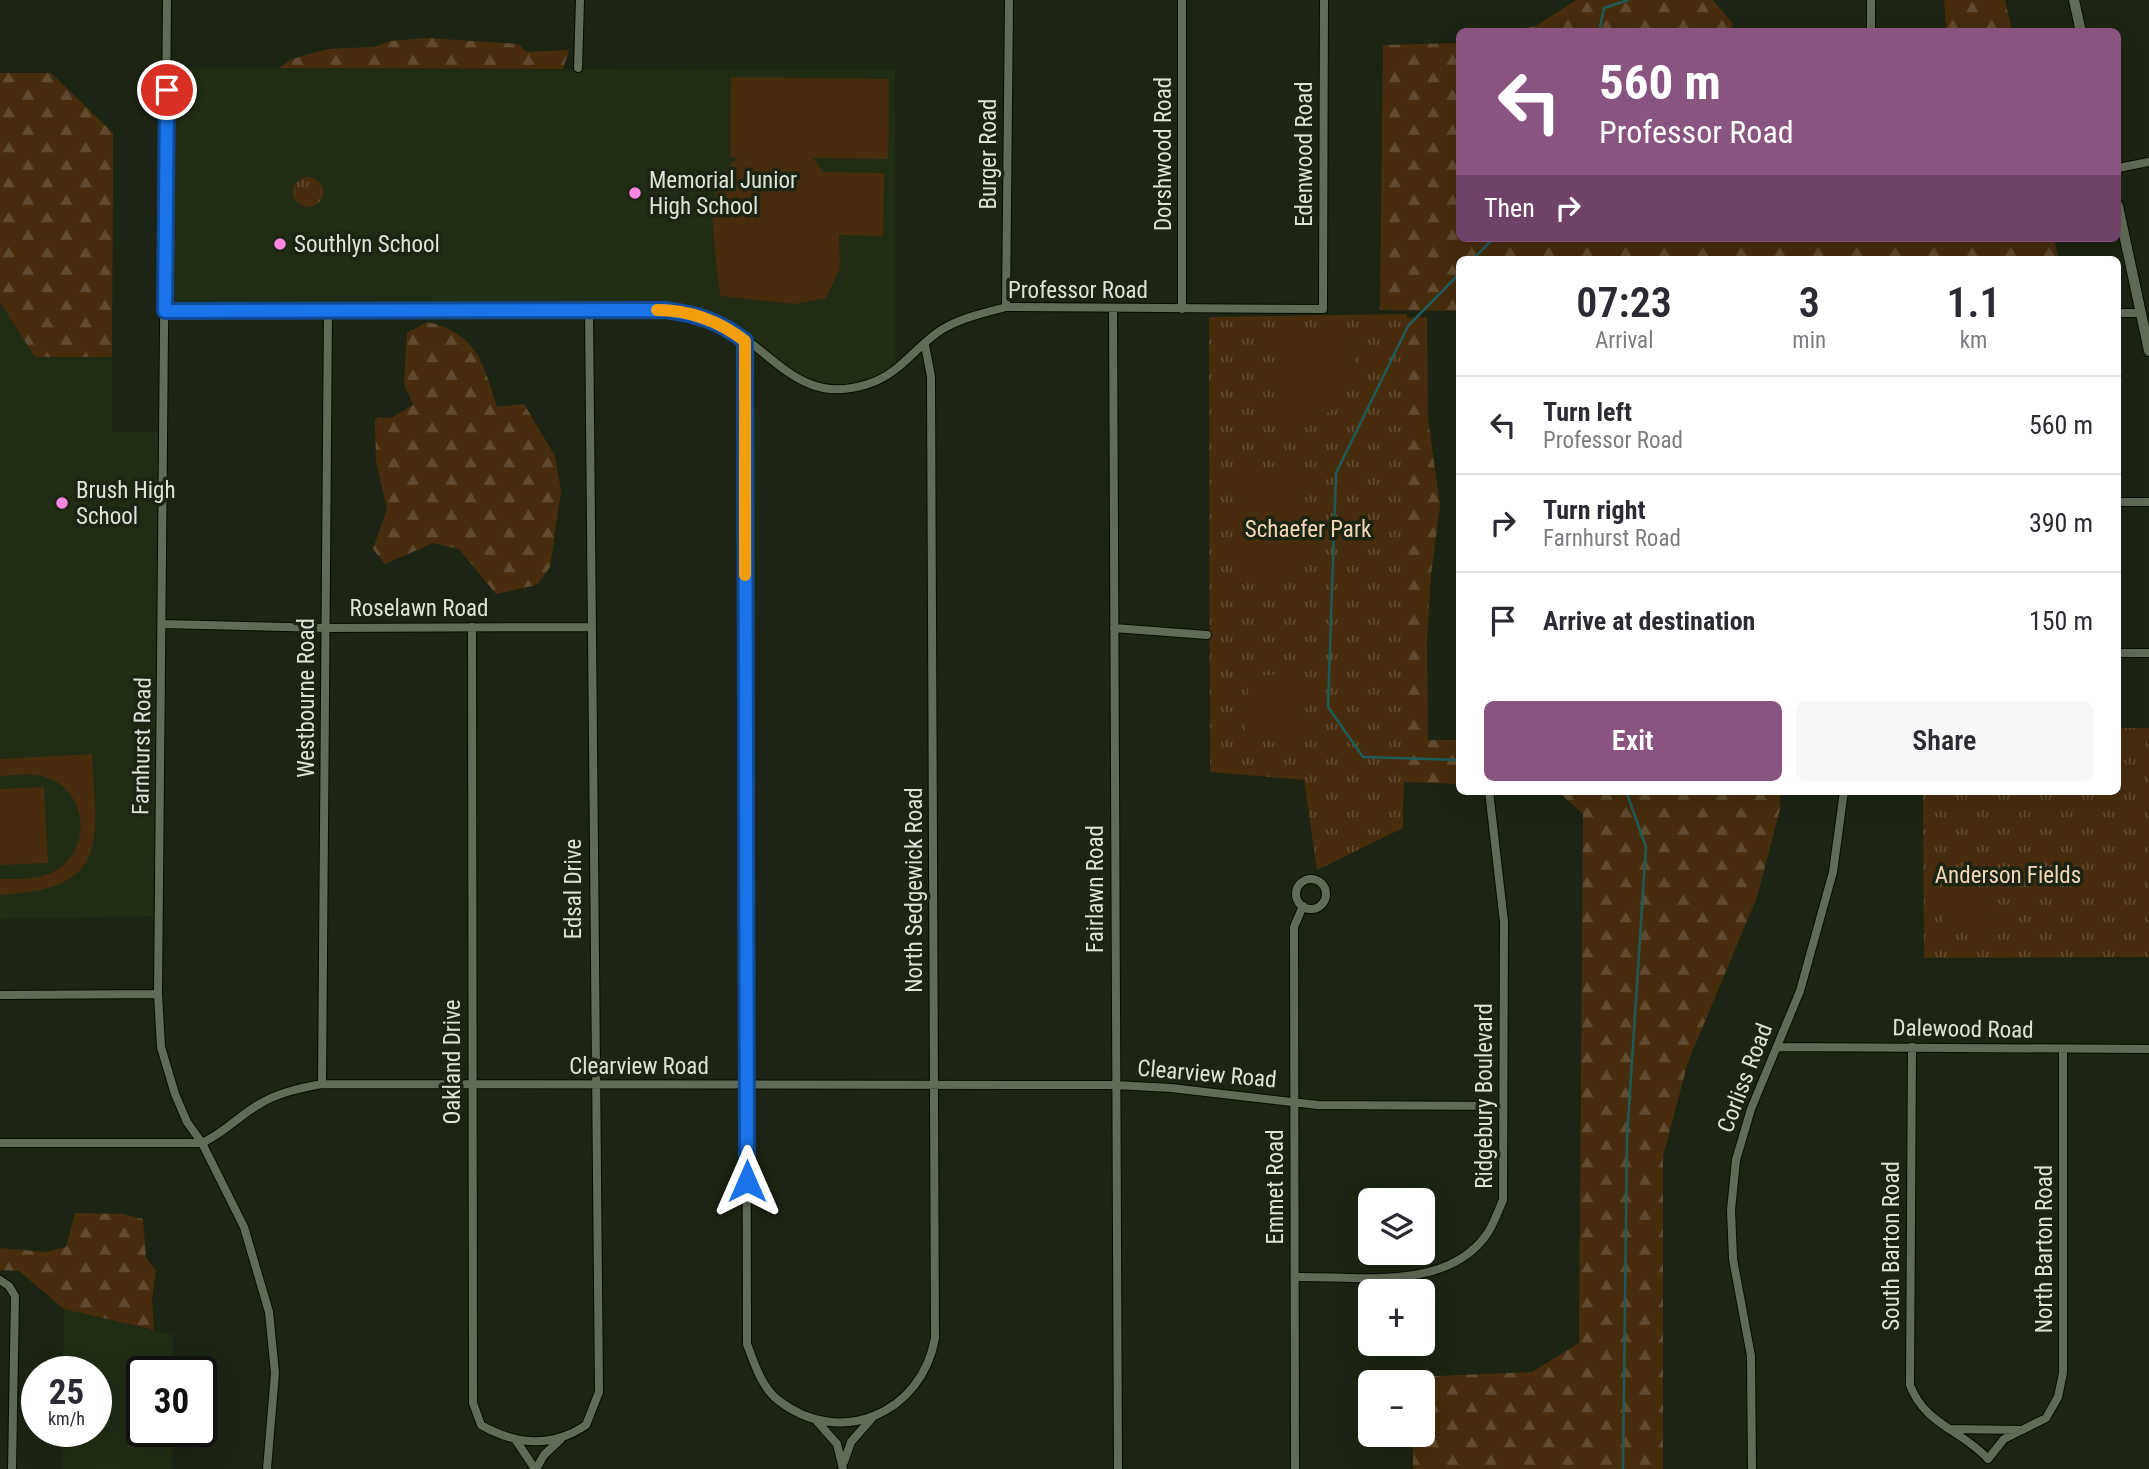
<!DOCTYPE html>
<meta charset="utf-8">
<style>
body{margin:0;font-family:"Roboto Condensed",sans-serif;background:#f7f7f7;color:#2b2b33;height:100vh;display:flex;flex-direction:column;font-size:26px;white-space:nowrap}
*{box-sizing:border-box;margin:0}
p{font-size:23px;color:#7c7c81}
.icon{flex:none;width:38px;height:38px;fill:none;stroke:currentColor;stroke-width:2;stroke-linecap:round;stroke-linejoin:round}
.map{position:relative;flex:1;overflow:hidden}
.drawer{position:absolute;left:1456px;top:256px;width:665px;height:539px;display:flex;flex-direction:column;background:#fff;border-radius:10px;box-shadow:0 7px 28px #0002}
.drawer>*{flex:none}
.guide{position:absolute;left:1456px;top:28px;width:665px;height:214px;border-radius:10px;box-shadow:0 7px 28px #0002;background:#8a5481;color:#fff;overflow:hidden}
.tools{position:absolute;left:1358px;top:1188px;display:grid;gap:14px}
.tools a{display:grid;place-items:center;width:77px;height:77px;border-radius:10px;background:#fff;box-shadow:0 7px 28px #0002;font-size:35px}
.speed{position:absolute;left:21px;top:1356px;display:flex;gap:14px;font-size:35px;font-weight:700;text-align:center}
.speed>*{display:grid;place-content:center;width:91px;height:91px;border-radius:50%;background:#fff;box-shadow:0 7px 28px #0002;line-height:1}
.speed small{font-size:18px;font-weight:400}
.speed .limit{border:4px solid #111;border-radius:10px;background:#fff;color:#111}
.pin{position:absolute;display:grid;place-items:center;width:60px;height:60px;color:#fff;margin:-30px;border:4px solid #fff;border-radius:50%;box-shadow:0 2px 7px #0007}
.me{position:absolute;width:77px;margin:-38px;rotate:0deg;stroke-linejoin:round;filter:drop-shadow(0 0 5px #0008)}
.turn{display:flex;align-items:center;gap:24px;height:147px;padding:0 28px;font-size:32px}
.turn .icon{width:91px;height:91px;stroke-width:2.5}
.turn b{display:block;font-size:49px;line-height:60px}
.then{display:flex;align-items:center;height:66px;padding:0 28px;background:#0003;gap:14px;font-size:26px}
.eta{display:flex;justify-content:space-evenly;align-items:center;height:119px;text-align:center}
.eta b{font-size:42px;font-weight:600;line-height:49px}
.action{display:flex;gap:14px;margin-top:auto;padding:14px 28px}
.action a{flex:1;height:80px;border-radius:10px;background:#8a5481;color:#fff;font-size:28px;font-weight:600;line-height:80px;text-align:center}
.action a+a{background:#f7f7f7;color:#2b2b33}
ul{padding:0;list-style:none}
li{display:flex;align-items:center;gap:21px;height:98px;padding:0 28px;border-top:2px solid #e1e1e2}
li div{flex:1}
li b{display:block;font-size:26px}
li em{font-style:normal}
.map>svg:first-child{display:block}
.built{fill:#212c14}
.forest{fill:url(#forest-firs)}
.park{fill:url(#park-tufts)}
.garden{fill:#472d0e}
.lines{fill:none;stroke-linecap:round;stroke-linejoin:round}
.stream{stroke:#1e5c59;stroke-width:2.5}
.minor-casing{stroke:#060d01;stroke-width:10}
.tertiary-casing{stroke:#060d01;stroke-width:12}
.minor{stroke:#616c57;stroke-width:8}
.tertiary{stroke:#616c57;stroke-width:10}
.route-casing{stroke:#114b97;stroke-width:18}
.route{stroke:#1a73e8;stroke-width:12}
.slow{stroke:#f59e0b;stroke-width:12}
.poi-dot{fill:#fd86e1;stroke:#1c2413;stroke-width:2.5}
.labels{text-anchor:middle;dominant-baseline:central;stroke-width:7;stroke-linejoin:round;paint-order:stroke}
.street-label{font-size:23px;fill:#dde3d8;stroke:#1c2413}
.poi-label{font-size:23px;fill:#dde3d8;stroke:#1c2413;text-anchor:start}
.park-label{font-size:23px;fill:#f4d6b6;stroke:#1c2413}
</style>
<div class="map">
<svg width="2149" height="1469" viewBox="0 0 2149 1469">
<defs>
<pattern id="forest-firs" width="22" height="20" patternUnits="userSpaceOnUse" patternTransform="scale(1.75)"><rect width="22" height="20" fill="#472d0e"/><path d="M5 1l3.5 6h-7zM16 11l3.5 6h-7z" fill="#614b30"/></pattern>
<pattern id="park-tufts" width="24" height="20" patternUnits="userSpaceOnUse" patternTransform="scale(1.75)"><rect width="24" height="20" fill="#472d0e"/><path d="M3 7l-1-3M5 7V3M7 7l1-3M15 17l-1-3M17 17v-4M19 17l1-3" fill="none" stroke="#614b30"/></pattern>
</defs>
<rect width="100%" height="100%" fill="#1c2413"/>
<path class="built" d="M167,68L895,70V370L869,384L838,389L810,386L728,327L665,310L165,311Z
M0,302L35,357H112V432H164L159,916L0,919Z
M64,1309L173,1335V1372H142V1432H172V1469H63V1432H96V1372H63Z"/>
<path class="forest" d="M1576,0H1713L1733,24L1728,32L1511,31L1536,26Z
M1944,0H2005L2012,31H1946Z
M427,38L518,44L527,52L569,50L563,69L279,68L292,59L328,49L374,47L390,41Z
M1459,43L1460,238H2054L2058,256L1460,259L1459,306L1456,311L1380,310L1383,45Z
M0,73H51L113,133L112,357H35L0,302Z
M1427,317L1428,419L1440,506L1431,574L1427,641L1428,740H1459V784L1404,782L1403,808L1400,318Z
M427,322C477,333 483,363 497,407L524,404L555,456L561,491L550,567L537,585L496,594L459,549L433,543L385,564L373,549L387,509L376,462L375,420L378,417L391,418L413,405L404,383L407,333Z
M1557,791H1780V809L1757,897L1688,1062L1663,1156V1469H1413V1435H1423V1382H1414V1377L1532,1372L1579,1343L1583,814Z
M75,1213L122,1214L143,1219L146,1257L156,1271L152,1299L154,1330L64,1309L19,1271L0,1270V1248L45,1252L66,1247Z"/>
<path class="park" d="M293 192a15 15 0 1 1 30 0a15 15 0 1 1-30 0Z
M1407,314L1403,828L1317,870L1304,780L1210,772L1209,317Z
M2118,728H2149V957L1924,958L1923,791H2118Z"/>
<path class="garden" d="M731,77L889,79L888,159L813,158L823,172L884,173L883,236L839,235L840,269L826,298L795,304L720,296C717,254 698,187 738,158L730,157Z
M1278,332L1353,333L1359,348L1348,384L1335,408L1301,429L1272,422Z
M1238,473L1304,474L1303,583H1237Z
M1290,673L1306,684L1304,737L1298,742L1245,739L1249,677Z
M92,754C97,844 110,889 0,895V879C16,879 33,880 48,874C89,859 92,800 53,780C37,772 18,775 0,776V759Z
M44,787L48,863L0,865V789Z
M1943,873C1976,879 1993,896 1997,929L1943,928Z"/>
<g class="lines">
<path class="stream" d="M1599,32L1604,8L1628,0
M1473,259L1494,238
M1460,273L1408,326L1336,473L1328,707L1363,757L1460,760
M1623,1469L1627,1137L1646,847L1626,791"/>
<defs>
<path id="minor" d="M167,0L158,994L161,1047L175,1094L187,1122L202,1143L244,1227L269,1312L275,1373L267,1469
M1182,0V309
M1871,0V32
M578,68L580,0
M2118,168L2149,162
M1006,307L1009,0
M1113,309L1118,1469
M165,311L665,310C687,313 707,316 727,327C776,354 801,406 868,384C900,374 915,347 941,330C960,318 984,313 1006,307L1323,309L1324,0
M2118,313H2140
M745,341L747,1344C754,1363 762,1388 778,1400C840,1449 922,1413 935,1338L931,377L925,345
M2118,502H2149
M163,624L326,628L591,627
M472,627L473,1403L481,1425C516,1445 552,1448 586,1425L599,1392L589,310
M1114,628L1207,635
M2118,653H2149
M1296 894a15 15 0 1 1 30 0a15 15 0 1 1-30 0Z
M0,995L158,994
M1777,1047L2149,1049
M1912,1047L1910,1385C1924,1424 1963,1431 1988,1459
M322,1084L328,311
M0,1143H202C226,1132 237,1117 258,1105C277,1093 300,1088 322,1084L1115,1085L1171,1088L1318,1105L1503,1106
M1295,1277C1357,1276 1447,1292 1487,1234C1494,1224 1498,1211 1503,1200L1504,922L1489,791
M0,1280L9,1286L15,1296L12,1469
M815,1419L837,1444L843,1469
M1950,1429L2021,1430
M515,1439L535,1469
M1988,1459L2004,1439L2046,1418L2058,1397L2063,1373V1050
M844,1462L851,1442L872,1418
M536,1469L544,1455L561,1439
M1295,1469L1294,927L1303,906
M1752,1469L1751,1356L1733,1259L1731,1210L1736,1160L1751,1109L1800,991L1833,872L1844,791"/>
<path id="tertiary" d="M2074,0L2081,32
M2118,206L2149,351"/>
</defs>
<use href="#minor" class="minor-casing"/>
<use href="#tertiary" class="tertiary-casing"/>
<use href="#minor" class="minor"/>
<use href="#tertiary" class="tertiary"/>
</g>
<g class="lines">
<defs>
<path id="route" d="M167,90L165,311L665,310C696,314 720,321 745,341L747,1181"/>
</defs>
<use href="#route" class="route-casing"/>
<use href="#route" class="route"/>
<path class="slow" d="M657,310C691,310 719,321 745,341V575"/>
</g>
<g class="poi-dot">
<circle cx="635" cy="193" r="7"/>
<circle cx="280" cy="244" r="7"/>
<circle cx="62" cy="503" r="7"/>
</g>
<g class="labels">
<g class="street-label">
<text transform="translate(988 154) rotate(-90)">Burger Road</text>
<text transform="translate(1163 154) rotate(-90)">Dorshwood Road</text>
<text transform="translate(1304 154) rotate(-90)">Edenwood Road</text>
<text x="1078" y="290">Professor Road</text>
<text x="419" y="608">Roselawn Road</text>
<text transform="translate(306 698) rotate(-90)">Westbourne Road</text>
<text transform="translate(142 746) rotate(-89)">Farnhurst Road</text>
<text transform="translate(573 889) rotate(-90)">Edsal Drive</text>
<text transform="translate(1095 889) rotate(-90)">Fairlawn Road</text>
<text transform="translate(914 890) rotate(-90)">North Sedgewick Road</text>
<text transform="translate(1963 1029) rotate(1)">Dalewood Road</text>
<text transform="translate(452 1062) rotate(-90)">Oakland Drive</text>
<text x="639" y="1066">Clearview Road</text>
<text transform="translate(1207 1074) rotate(5)">Clearview Road</text>
<text transform="translate(1745 1078) rotate(-69)">Corliss Road</text>
<text transform="translate(1484 1096) rotate(-90)">Ridgebury Boulevard</text>
<text transform="translate(1275 1187) rotate(-90)">Emmet Road</text>
<text transform="translate(1891 1246) rotate(-90)">South Barton Road</text>
<text transform="translate(2044 1249) rotate(-90)">North Barton Road</text>
</g>
<g class="poi-label">
<text x="649" y="180">Memorial Junior<tspan x="649" dy="26">High School</tspan></text>
<text x="294" y="244">Southlyn School</text>
<text x="76" y="490">Brush High<tspan x="76" dy="26">School</tspan></text>
</g>
<g class="park-label">
<text x="1308" y="529">Schaefer Park</text>
<text x="2008" y="875">Anderson Fields</text>
</g>
</g>
</svg>
<div class="tools">
<a><svg class="icon" aria-label="layers" viewBox="0 0 24 24"><path d="M12 4l9 5-9 5-9-5zM3 14l9 5 9-5"/></svg></a>
<a>+</a>
<a>−</a>
</div>
<div class="speed"><div>25<small>km/h</small></div><div class="limit">30</div></div>
<div class="pin" style="left:167px;top:90px;background:#d93025"><svg class="icon" aria-label="arrive" viewBox="0 0 24 24"><path d="M6 21V4h12l-3 4 3 4H6"/></svg></div>
<svg class="me" style="left:747px;top:1181px" viewBox="-20 -20 40 40"><path d="M0-17L14 15 0 8-14 15z" fill="#1a73e8" stroke="#fff" stroke-width="4"/></svg>
<div class="guide">
<div class="turn"><svg class="icon" aria-label="left" viewBox="0 0 24 24"><path d="M17 20v-9H6M10 6l-5 5 5 5"/></svg><div><b>560 m</b>Professor Road</div></div>
<div class="then">Then<svg class="icon" aria-label="right" viewBox="0 0 24 24"><path d="M7 20v-9h11M14 6l5 5-5 5"/></svg></div>
</div>
<section class="drawer">
<div class="eta">
<div><b>07:23</b><p>Arrival</p></div>
<div><b>3</b><p>min</p></div>
<div><b>1.1</b><p>km</p></div>
</div>
<ul>
<li><svg class="icon" aria-label="left" viewBox="0 0 24 24"><path d="M17 20v-9H6M10 6l-5 5 5 5"/></svg><div><b>Turn left</b><p>Professor Road</p></div><em>560 m</em></li>
<li><svg class="icon" aria-label="right" viewBox="0 0 24 24"><path d="M7 20v-9h11M14 6l5 5-5 5"/></svg><div><b>Turn right</b><p>Farnhurst Road</p></div><em>390 m</em></li>
<li><svg class="icon" aria-label="arrive" viewBox="0 0 24 24"><path d="M6 21V4h12l-3 4 3 4H6"/></svg><div><b>Arrive at destination</b></div><em>150 m</em></li>
</ul>
<div class="action"><a>Exit</a><a>Share</a></div>
</section>
</div>
